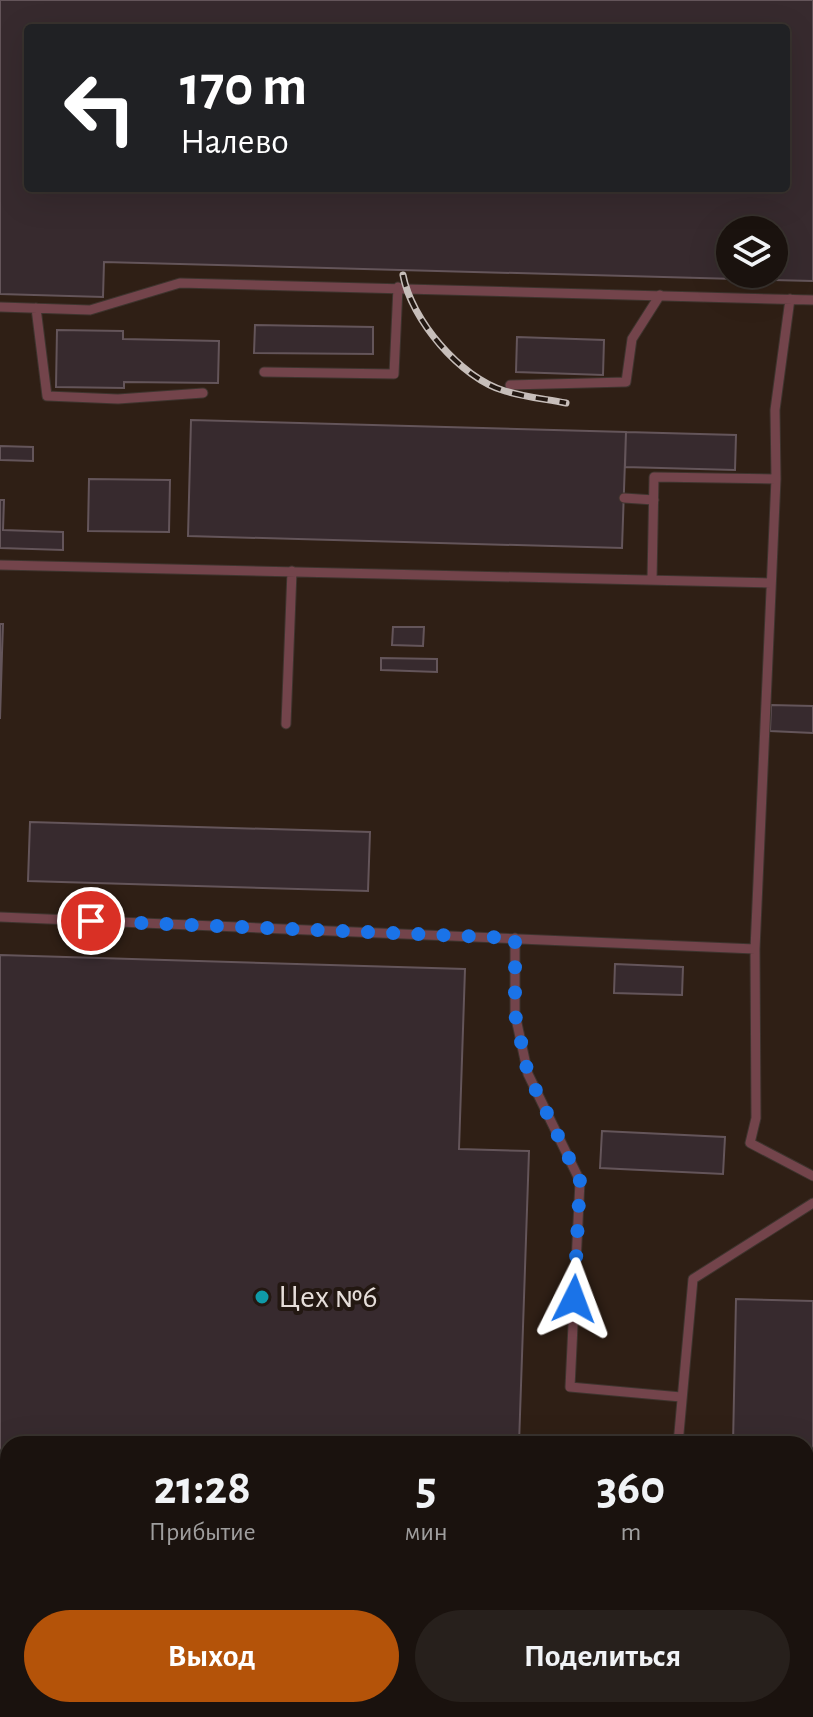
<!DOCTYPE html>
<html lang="ru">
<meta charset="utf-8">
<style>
body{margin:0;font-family:"Alegreya Sans",sans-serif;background:#27201c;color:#f1f3f6;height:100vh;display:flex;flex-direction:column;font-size:30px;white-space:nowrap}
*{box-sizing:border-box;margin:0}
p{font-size:26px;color:#9f9e9e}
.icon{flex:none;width:44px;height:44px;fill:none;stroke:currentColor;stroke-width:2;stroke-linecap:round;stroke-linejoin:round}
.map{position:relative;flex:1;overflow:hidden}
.panel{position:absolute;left:0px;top:1436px;width:814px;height:282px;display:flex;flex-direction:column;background:#1a120e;border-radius:24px 24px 0 0;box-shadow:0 8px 32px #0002,0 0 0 2px #38322e}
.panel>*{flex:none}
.guide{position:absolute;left:24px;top:24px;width:766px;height:168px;border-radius:8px;box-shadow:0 8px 32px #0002,0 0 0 2px #38322e;background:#202124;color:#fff;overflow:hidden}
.controls{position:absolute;left:716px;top:216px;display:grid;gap:16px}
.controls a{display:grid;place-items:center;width:72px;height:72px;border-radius:50%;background:#1a120e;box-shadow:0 8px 32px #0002,0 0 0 2px #38322e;font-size:40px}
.pin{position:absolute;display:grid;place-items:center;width:68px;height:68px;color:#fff;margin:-34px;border:4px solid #fff;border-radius:50%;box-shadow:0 2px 8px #0007}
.me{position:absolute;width:88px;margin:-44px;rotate:3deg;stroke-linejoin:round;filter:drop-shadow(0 0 6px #0008)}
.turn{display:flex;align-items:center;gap:28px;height:168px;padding:0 24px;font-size:36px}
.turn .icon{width:104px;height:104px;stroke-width:2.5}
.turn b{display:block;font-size:56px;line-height:68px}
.eta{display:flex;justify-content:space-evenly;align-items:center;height:136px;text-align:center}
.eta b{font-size:48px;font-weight:700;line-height:56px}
.cta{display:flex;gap:16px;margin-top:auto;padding:16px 24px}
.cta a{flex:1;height:92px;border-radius:48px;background:#b45309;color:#fff;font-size:32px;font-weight:700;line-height:92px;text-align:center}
.cta a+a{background:#27201c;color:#f1f3f6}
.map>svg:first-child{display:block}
.built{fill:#2f1f15;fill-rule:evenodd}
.building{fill:#372a2e;stroke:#64555a;stroke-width:2;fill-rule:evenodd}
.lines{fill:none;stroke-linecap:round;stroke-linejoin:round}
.lane-casing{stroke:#3e342e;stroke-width:11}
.lane{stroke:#73444b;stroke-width:9}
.rail-casing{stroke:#c7beba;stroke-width:7}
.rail{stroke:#231812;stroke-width:4;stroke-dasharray:12;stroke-linecap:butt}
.route{stroke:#1a73e8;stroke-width:14;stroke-dasharray:0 25.2}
.culture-dot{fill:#0f9aa8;stroke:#231812;stroke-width:3}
.labels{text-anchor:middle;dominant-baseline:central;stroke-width:8;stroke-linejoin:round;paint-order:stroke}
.poi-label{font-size:32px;fill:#e6deda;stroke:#231812;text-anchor:start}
</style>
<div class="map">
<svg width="813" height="1717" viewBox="0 0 813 1717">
<rect width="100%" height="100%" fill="#231812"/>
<path class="built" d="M0,0H813V1717H0ZM28,28H786V188H28ZM730,230H774V274H730ZM8,1444H806V1710H8Z"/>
<path class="building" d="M0,0H813V281L104,262L103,297L0,294ZM28,28H786V188H28ZM730,230H774V274H730Z
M255,325L373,327V354L254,353Z
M57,330L123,331V339L219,341L218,383L124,382V388L56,387Z
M517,337L604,340L603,375L516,372Z
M191,420L626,432L622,548L188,536Z
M626,432L736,435L735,470L625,467Z
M0,446L33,447V461L0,460Z
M89,479L170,480L169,532L88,531Z
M0,500H4L3,530L63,532V550L0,548Z
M0,624H3L2,653H0Z
M393,627H424L423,646L392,645Z
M0,653H2L0,719Z
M381,658L437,659V672L381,670Z
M771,705L813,706V733L770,731Z
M30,822L370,832L368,891L28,881Z
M0,955L465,969L459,1149L529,1151L519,1444H8V1592L0,1591Z
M615,964L683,967L682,995L614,993Z
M602,1131L725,1137L723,1174L600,1168Z
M736,1299L813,1301V1535H806V1444H733Z
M0,1665L8,1666V1688H0Z"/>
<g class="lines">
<defs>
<path id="lane" d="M790,299L775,410L776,479L755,949L756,1118L750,1143L813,1176
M0,307L90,310L180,283L813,300
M36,308L47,396L118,399L203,393
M264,372L394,374L398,287
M510,385L626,382L632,339L660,295
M624,498L654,500
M0,565L771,583
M652,580L654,477L776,479
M286,724L292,571
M0,917L755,949
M515,938V1014L528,1074L580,1181L570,1387L681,1397
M678,1444L693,1279L813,1203
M0,1630H8
M0,1706L8,1707
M806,1707L813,1709
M109,1710L336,1717"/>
</defs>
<use href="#lane" class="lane-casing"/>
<use href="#lane" class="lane"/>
<defs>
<path id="rail" d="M403,275C411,319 460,378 505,391C524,397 546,399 566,403"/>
</defs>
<use href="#rail" class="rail-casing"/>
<use href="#rail" class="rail"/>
</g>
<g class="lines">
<path class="route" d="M91,921L515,938V1014L528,1074L580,1181L574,1299"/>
</g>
<circle class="culture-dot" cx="262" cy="1297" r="8"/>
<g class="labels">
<g class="poi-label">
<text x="278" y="1297">Цех №6</text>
</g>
</g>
</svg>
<div class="controls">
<a><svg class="icon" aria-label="layers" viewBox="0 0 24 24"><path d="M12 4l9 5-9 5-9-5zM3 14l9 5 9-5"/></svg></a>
</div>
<div class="pin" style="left:91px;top:921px;background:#d93025"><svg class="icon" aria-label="arrive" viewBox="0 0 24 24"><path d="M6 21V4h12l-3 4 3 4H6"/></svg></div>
<svg class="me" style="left:574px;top:1299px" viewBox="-20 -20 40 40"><path d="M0-17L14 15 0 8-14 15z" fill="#1a73e8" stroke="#fff" stroke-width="4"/></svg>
<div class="guide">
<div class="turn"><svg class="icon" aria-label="left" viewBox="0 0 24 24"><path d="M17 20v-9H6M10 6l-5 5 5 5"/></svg><div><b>170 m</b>Налево</div></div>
</div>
<section class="panel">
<div class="eta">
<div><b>21:28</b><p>Прибытие</p></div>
<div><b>5</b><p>мин</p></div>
<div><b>360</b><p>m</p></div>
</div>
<div class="cta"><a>Выход</a><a>Поделиться</a></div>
</section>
</div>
